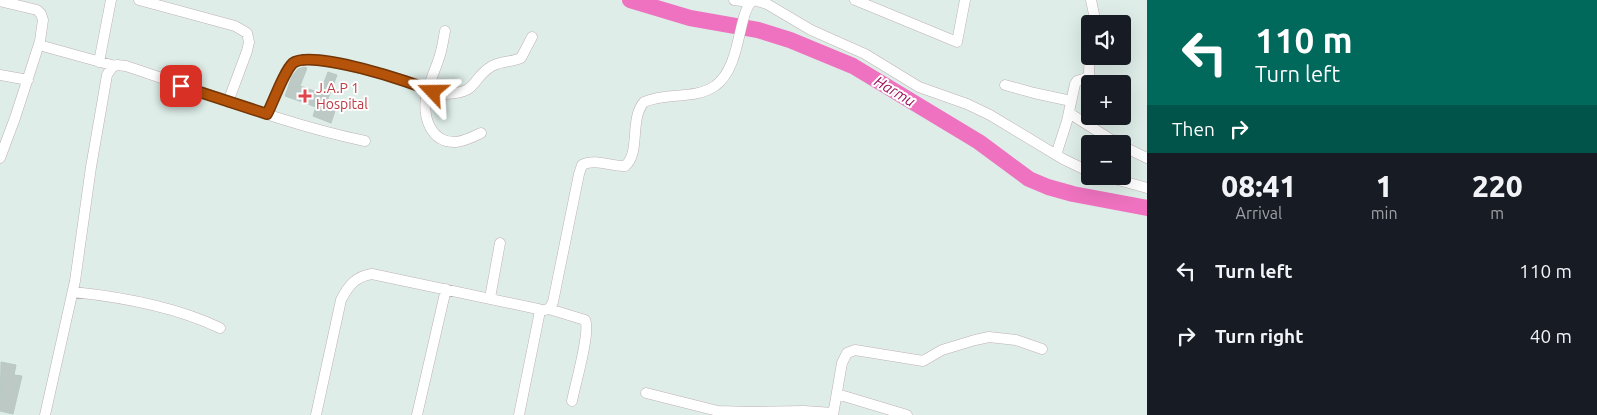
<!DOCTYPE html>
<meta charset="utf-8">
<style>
body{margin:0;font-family:Ubuntu,sans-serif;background:#242831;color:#f1f3f6;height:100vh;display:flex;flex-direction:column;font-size:19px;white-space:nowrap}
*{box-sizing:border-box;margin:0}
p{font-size:16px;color:#9ea1a6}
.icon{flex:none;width:28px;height:28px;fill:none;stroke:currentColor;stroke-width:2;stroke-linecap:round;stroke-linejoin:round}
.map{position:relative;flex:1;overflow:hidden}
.side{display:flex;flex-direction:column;background:#171b24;width:450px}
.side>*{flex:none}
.guide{background:#00695c;color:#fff;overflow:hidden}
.tools{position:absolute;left:1081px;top:15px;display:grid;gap:10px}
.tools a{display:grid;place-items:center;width:50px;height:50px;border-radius:5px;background:#171b24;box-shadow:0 5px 20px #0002;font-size:25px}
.pin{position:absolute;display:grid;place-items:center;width:42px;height:42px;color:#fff;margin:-21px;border-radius:10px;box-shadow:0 2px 8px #0006}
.me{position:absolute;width:55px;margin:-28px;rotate:293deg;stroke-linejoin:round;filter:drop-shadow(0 0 4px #0008)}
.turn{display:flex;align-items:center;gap:18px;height:105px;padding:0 25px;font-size:22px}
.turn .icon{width:65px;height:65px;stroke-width:2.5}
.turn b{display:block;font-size:35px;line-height:42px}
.then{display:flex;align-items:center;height:48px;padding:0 25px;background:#0003;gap:10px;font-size:19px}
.eta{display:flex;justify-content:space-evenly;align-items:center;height:85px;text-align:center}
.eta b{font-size:30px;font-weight:800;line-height:35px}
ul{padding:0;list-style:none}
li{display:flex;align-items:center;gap:15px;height:65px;padding:0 25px}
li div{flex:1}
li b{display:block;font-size:19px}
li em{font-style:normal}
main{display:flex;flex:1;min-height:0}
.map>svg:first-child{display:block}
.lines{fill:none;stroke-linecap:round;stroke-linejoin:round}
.river{stroke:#ee72bf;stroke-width:16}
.building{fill:#bdc9c5;stroke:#b7c9c4}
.minor-casing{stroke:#bfb1b2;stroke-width:11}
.minor{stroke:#fff;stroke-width:10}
.route-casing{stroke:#753606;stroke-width:12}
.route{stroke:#b45309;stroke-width:9}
.health-dot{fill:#e0444e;stroke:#fff;stroke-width:2}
.labels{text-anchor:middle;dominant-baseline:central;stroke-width:4;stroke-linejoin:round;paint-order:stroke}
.health-label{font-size:14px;fill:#be3a42;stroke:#fff;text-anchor:start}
.water-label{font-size:15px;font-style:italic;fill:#9d0e5b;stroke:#fff}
</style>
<main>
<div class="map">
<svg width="1147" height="415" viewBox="0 0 1147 415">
<rect width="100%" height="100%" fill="#deede8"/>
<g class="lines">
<path class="river" d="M630,0L690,18L758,30L790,40L853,66L979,142L1029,179L1048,187L1073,194L1147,208"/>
</g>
<path class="building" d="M304,67L307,68L300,86L320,93L328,72L337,75L326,104L336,108L331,123L313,116L316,107L285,96L292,76L298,69Z
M1,362L16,365L14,375L22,376L13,414L0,411Z"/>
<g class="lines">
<defs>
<path id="minor" d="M139,0L235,26L247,33L249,42L247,51L228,102
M734,0L750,2
M855,0L957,42L965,0
M1091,0L1096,24
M0,1L37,10L41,14L43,20L40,41L15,118L0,158
M445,31C443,41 442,51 438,61C434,73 428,85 426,98C423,118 431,143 456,142C465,141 473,137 481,133
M39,45L115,66
M99,62L111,0
M0,75L28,80
M1005,85L1034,93L1071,101
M1069,113L1118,144
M267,114C273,101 283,72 294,63C309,51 393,77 413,83C424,87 433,94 445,94C480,93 470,79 492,66C501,61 512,62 521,58L532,37
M1122,146L1147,158
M1056,155L1067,121L1075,84L1077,81L1086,78L1089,75L1090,41
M1104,176L1147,188
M73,292C122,297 176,307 220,328
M490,298L500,243
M549,309L585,320C591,331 575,385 572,401
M539,311L549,309L553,302L579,174L582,165C596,158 611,167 625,166C641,153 629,119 644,102C667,92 694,100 715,86C743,66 737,9 754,0L767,4L811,30L865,54L919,87L967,104L990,115L1063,159L1090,172
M646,393L718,411L751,412L804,411L833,413
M837,394L907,415
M45,415L75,281L91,167L107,75L112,67L117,65L126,66C205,92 283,124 365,141
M316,415L341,300C348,286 356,276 372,274L538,309L539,316L519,415
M417,415L446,289
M833,415L842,363L847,353L855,350L923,361L942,350L975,340L989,337L1016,340L1042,349"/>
</defs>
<use href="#minor" class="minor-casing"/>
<use href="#minor" class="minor"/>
</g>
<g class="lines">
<defs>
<path id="route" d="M181,86L267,114C273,103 284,71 293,63C311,49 413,82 433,92"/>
</defs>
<use href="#route" class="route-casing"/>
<use href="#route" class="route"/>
</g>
<path class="health-dot" d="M302.5 88.5h5v5h5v5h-5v5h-5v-5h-5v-5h5z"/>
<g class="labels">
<g class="health-label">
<text x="316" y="88">J.A.P 1<tspan x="316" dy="16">Hospital</tspan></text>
</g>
<g class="water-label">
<text transform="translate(895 91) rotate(31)">Harmu</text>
</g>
</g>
</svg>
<div class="tools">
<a><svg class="icon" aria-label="sound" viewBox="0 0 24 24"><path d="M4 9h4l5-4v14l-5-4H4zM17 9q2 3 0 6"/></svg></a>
<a>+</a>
<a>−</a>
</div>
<div class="pin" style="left:181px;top:86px;background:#d93025"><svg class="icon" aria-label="arrive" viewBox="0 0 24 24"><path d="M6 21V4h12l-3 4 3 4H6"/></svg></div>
<svg class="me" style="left:433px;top:92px" viewBox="-20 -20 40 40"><path d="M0-17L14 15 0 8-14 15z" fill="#b45309" stroke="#fff" stroke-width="4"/></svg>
</div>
<section class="side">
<div class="guide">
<div class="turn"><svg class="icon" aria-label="left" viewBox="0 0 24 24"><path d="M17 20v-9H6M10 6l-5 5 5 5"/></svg><div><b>110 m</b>Turn left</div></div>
<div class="then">Then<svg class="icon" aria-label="right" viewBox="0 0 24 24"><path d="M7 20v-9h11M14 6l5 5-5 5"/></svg></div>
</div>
<div class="eta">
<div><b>08:41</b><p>Arrival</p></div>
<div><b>1</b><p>min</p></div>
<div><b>220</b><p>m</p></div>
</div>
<ul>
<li><svg class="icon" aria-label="left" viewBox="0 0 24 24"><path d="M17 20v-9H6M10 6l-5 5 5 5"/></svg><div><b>Turn left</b></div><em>110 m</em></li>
<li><svg class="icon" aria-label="right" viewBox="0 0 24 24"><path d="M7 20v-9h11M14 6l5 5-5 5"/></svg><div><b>Turn right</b></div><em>40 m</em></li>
</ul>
</section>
</main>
